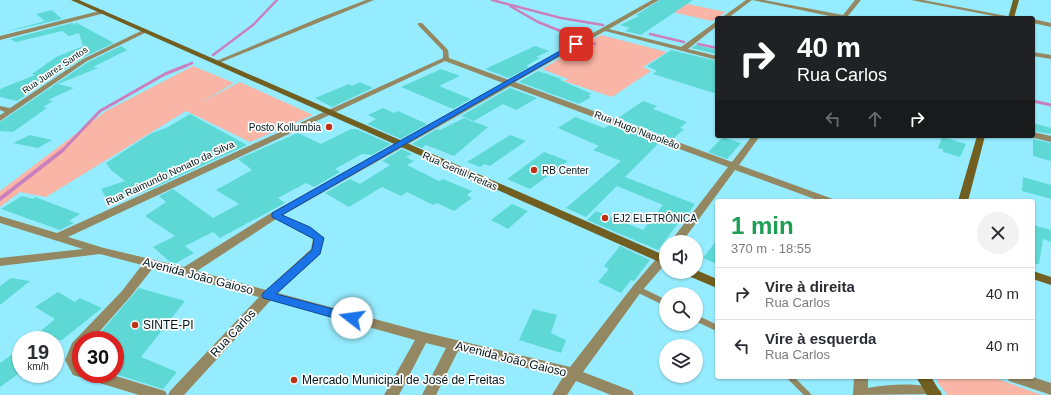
<!DOCTYPE html>
<html lang="pt">
<meta charset="utf-8">
<style>
body{margin:0;font-family:Arial,sans-serif;background:#f2f2f3;color:#2b2b33;height:100vh;display:flex;flex-direction:column;font-size:15px;white-space:nowrap}
*{box-sizing:border-box;margin:0}
p{font-size:13px;color:#7c7c81}
.icon{flex:none;width:22px;height:22px;fill:none;stroke:currentColor;stroke-width:2;stroke-linecap:round;stroke-linejoin:round}
.map{position:relative;flex:1;overflow:hidden}
.sheet{position:absolute;left:715px;top:199px;width:320px;height:180px;display:flex;flex-direction:column;background:#fff;border-radius:4px;box-shadow:0 1px 3px #0004}
.sheet>*{flex:none}
.hud{position:absolute;left:715px;top:16px;width:320px;height:122px;border-radius:4px;box-shadow:0 1px 3px #0004;background:#202124;color:#fff;overflow:hidden}
.tools{position:absolute;left:659px;top:235px;display:grid;gap:8px}
.tools a{display:grid;place-items:center;width:44px;height:44px;border-radius:50%;background:#fff;box-shadow:0 1px 3px #0004;font-size:20px}
.speed{position:absolute;left:12px;top:331px;display:flex;gap:8px;font-size:20px;font-weight:700;text-align:center}
.speed>*{display:grid;place-content:center;width:52px;height:52px;border-radius:50%;background:#fff;box-shadow:0 1px 3px #0004;line-height:1}
.speed small{font-size:10px;font-weight:400}
.speed .limit{border:6px solid #d22;background:#fff;color:#111}
.pin{position:absolute;display:grid;place-items:center;width:34px;height:34px;color:#fff;margin:-17px;border-radius:8px;box-shadow:0 2px 6px #0006}
.me{position:absolute;width:44px;margin:-22px;rotate:285deg;stroke-linejoin:round;filter:drop-shadow(0 0 3px #0008)}
.turn{display:flex;align-items:center;gap:14px;height:84px;padding:0 16px;font-size:18px}
.turn .icon{width:52px;height:52px;stroke-width:2.5}
.turn b{display:block;font-size:28px;line-height:34px}
.lanes{display:flex;align-items:center;height:38px;padding:0 16px;background:#0003;justify-content:center;gap:20px;direction:ltr}
.lanes .off{opacity:.35}
.round{display:grid;place-items:center;flex:none;width:42px;height:42px;border-radius:21px;background:#f2f2f3}
.overview{display:flex;align-items:center;justify-content:space-between;height:68px;padding:0 16px}
h1{font-size:24px;font-weight:800;line-height:30px;color:#1e9e55}
ul{padding:0;list-style:none}
li{display:flex;align-items:center;gap:12px;height:52px;padding:0 16px;border-top:1px solid #e1e1e2}
li div{flex:1}
li b{display:block;font-size:15px}
li em{font-style:normal}
.map>svg:first-child{display:block}
.green{fill:#f9b5a5}
.lines{fill:none;stroke-linecap:round;stroke-linejoin:round}
.stream-far2{stroke:#ca80bd;stroke-width:2.5}
.stream-far1{stroke:#ca80bd;stroke-width:3}
.stream{stroke:#ca80bd;stroke-width:4}
.building{fill:#5dd8d5}
.service{stroke:#938862;stroke-width:6}
.minor{fill:#938862;fill-rule:evenodd}
.tertiary{fill:#938862;fill-rule:evenodd}
.secondary{fill:#705f21;fill-rule:evenodd}
.route{fill:#1a73e8;stroke:#114b97}
.poi-dot{fill:#bd3214;stroke:#fdfdfd;stroke-width:1.5}
.labels{text-anchor:middle;dominant-baseline:central;stroke-width:3.5;stroke-linejoin:round;paint-order:stroke}
.far-street-label{font-size:9px;fill:#00171c;stroke:#fdfdfd}
.poi-label{font-size:10px;fill:#00171c;stroke:#fdfdfd;text-anchor:start}
.street-label{font-size:10px;fill:#00171c;stroke:#fdfdfd}
.near-street-label{font-size:12px;fill:#00171c;stroke:#fdfdfd}
.near-poi-label{font-size:12px;fill:#00171c;stroke:#fdfdfd;text-anchor:start}
</style>
<div class="map">
<svg width="1051" height="395" viewBox="0 0 1051 395">
<rect width="100%" height="100%" fill="#96ecff"/>
<path class="green" d="M660,0H668L726,12L712,21L649,7Z
M601,35L667,52L643,67L651,71L612,97L564,81L568,79L542,69Z
M193,66L234,83L200,103L240,82L313,115L250,142L186,111L46,197L20,192L0,207V191L106,111Z
M938,377H992L1042,395H948L937,382Z"/>
<g class="lines">
<path class="stream-far2" d="M492,0L561,18L603,25
M510,6L538,22L578,38
M650,34L684,42
M589,42L595,44
M698,44L717,48
M213,55L253,25L277,0
M183,67L192,63"/>
<path class="stream-far1" d="M1033,101L1051,105
M62,151L100,111L165,74L185,66"/>
<path class="stream" d="M0,199L63,150"/>
</g>
<path class="building" d="M660,0H693L641,35L625,31L630,28L620,25L639,16L636,15Z
M52,10L62,19L0,33L45,21L36,14Z
M75,22L114,43L82,58L17,101L0,97V89L35,75L32,74L56,57L83,46L79,33L69,36L62,31L16,42L10,39L72,23L76,25Z
M696,45L717,50V54L691,48Z
M121,46L127,50L93,67L98,68L58,84L74,88L48,100L53,101L43,107L47,108L13,132L0,131V122L88,62Z
M535,46L549,51L536,57L540,58L526,66L529,67L509,78L485,69Z
M671,50L717,61V94L653,74L657,71L647,66Z
M441,69L460,76L439,86L471,99L453,109L401,87Z
M538,71L562,79L560,80L592,94L588,95L591,97L579,104L519,82Z
M360,82L373,88L332,107L315,98L349,84L352,86Z
M510,88L537,98L516,110L503,104L474,121L461,116Z
M643,101L657,106L653,109L687,122L680,128L684,129L673,139L618,118Z
M383,108L394,113L398,111L427,124L401,139L367,124L376,119L368,115Z
M190,114L247,145L151,189L134,195L130,190L107,199L101,189L125,181L111,170L106,163L150,134L168,127Z
M575,117L604,128L610,125L659,143L625,177L695,204L687,215L685,214L658,250L587,220L596,211L643,230L663,205L617,186L586,217L566,208L621,161L593,150L599,146L558,128Z
M464,118L488,127L454,156L426,145L422,148L412,144L437,129L440,130Z
M1033,123L1051,128V134L1033,131Z
M351,129H356L391,144L372,155L362,154L335,169L340,172L314,187L306,183L278,198L285,203L220,238L213,232L185,246L194,253L176,263L170,262L153,247L175,236L145,216L166,202L159,196L173,189L213,218L239,204L216,190L252,170L238,159L298,133L321,144Z
M30,135L52,140L38,148L13,143Z
M510,135L526,141L490,166L485,164L480,167L467,162Z
M723,137L741,143L727,159L708,152Z
M942,137L966,144L960,157L943,152V149L938,148Z
M1033,139L1051,143V161L1033,156Z
M402,149L412,154L406,157L414,161L407,165L439,181L443,179L472,191L467,195L472,198L454,211L437,203L433,205L407,192L401,196L382,187L349,207L325,193L350,179L360,184L390,165L382,161Z
M544,152L568,161L530,189L507,179Z
M1023,177L1051,185V199L1022,191Z
M22,196L33,199L35,197L80,214L69,221L74,223L60,230L1,209Z
M512,204L528,211L508,229L491,220Z
M1033,225L1051,230V242L1043,239L1039,264H1033Z
M717,240V264L703,258Z
M620,246L650,260L634,281L631,280L621,293L598,282L609,269L604,266Z
M11,278L30,281L0,305V286Z
M139,288L185,301L141,357L177,372L163,389L115,374V340H94Z
M58,292L75,302L80,298L102,308L62,340H30L55,319L35,307Z
M533,309L557,315L551,333L566,340L561,353L519,340Z
M21,348V372L0,387V363Z"/>
<g class="lines">
<path class="service" d="M637,289L666,303
M696,318L717,328
M790,377L808,395"/>
<path class="minor" d="M366,0H374L219,63L214,62L319,18Z
M652,0H659L609,29L681,47L717,21V26L688,49L717,56V60L605,31L515,82L732,162L752,136H760L739,165L833,199L834,201H820L735,170L682,242H670L728,167L510,86L283,215L310,228L324,238L320,254L278,293L423,332L570,367L633,286L662,252L666,251V263L641,292L583,372L632,391L634,395H611L576,381L567,395H552L563,377L458,351L436,395H422L446,348L426,343L399,395H384L415,340L271,300L184,395H168L170,391L259,297L153,268L130,297L92,340H81V354L79,360L81,363V374H109L165,391L167,395H139L73,375L65,360L72,343L122,291L142,265L100,254L0,266V258L83,249L0,223V216L57,233L443,58V51L418,25V23H422L448,50L449,58L509,80ZM445,61L503,83L271,213L184,267L104,248L68,237ZM276,219L313,239L311,249L266,290L197,271Z
M746,0H764L843,15L855,0H861L848,16L851,18H839L752,0L728,18H721Z
M911,0H923L1017,18H1004Z
M103,10L105,11V13L0,40V36Z
M1033,19L1051,23V27L1033,23Z
M145,29L147,30V32L87,61L0,121V115L5,112L0,110V106L10,108L83,59Z
M1033,52L1051,55V59L1033,56Z
M1033,132L1051,136V142L1030,137L1033,136Z
M1007,377H1033L1051,383V395L1009,381Z"/>
<path class="tertiary" d="M854,377H868V388C890,384 919,382 940,390L942,394L853,395Z"/>
<path class="secondary" d="M71,0H79L666,256V265Z
M1013,0H1019L1014,18H1008Z
M977,136H985L968,201H958Z
M696,270L717,279V288L686,275L684,272H696Z
M1033,271L1051,277V285L1033,279Z
M916,377H931L942,395H927Z"/>
</g>
<path class="route" d="M574,43L579,44L282,215L310,227L324,238L320,254L276,294L356,315L358,318L356,322L352,323L263,298L262,296L263,293L312,250L314,239L272,217V213Z"/>
<g class="poi-dot">
<circle cx="329" cy="127" r="4"/>
<circle cx="534" cy="170" r="4"/>
<circle cx="605" cy="218" r="4"/>
<circle cx="135" cy="325" r="4"/>
<circle cx="294" cy="380" r="4"/>
</g>
<g class="labels">
<g class="far-street-label">
<text transform="translate(55 70) rotate(-34)">Rua Juarez Santos</text>
</g>
<g class="poi-label">
<text x="321" y="127" text-anchor="end">Posto Kollumbia</text>
<text x="542" y="170">RB Center</text>
<text x="613" y="218">EJ2 ELETRÔNICA</text>
</g>
<g class="street-label">
<text transform="translate(637 130) rotate(21)">Rua Hugo Napoleão</text>
<text transform="translate(460 171) rotate(24)">Rua Gentil Freitas</text>
<text transform="translate(170 173) rotate(-25)">Rua Raimundo Nonato da Silva</text>
</g>
<g class="near-street-label">
<text transform="translate(198 276) rotate(15)">Avenida João Gaioso</text>
<text transform="translate(233 333) rotate(-47)">Rua Carlos</text>
<text transform="translate(511 359) rotate(14)">Avenida João Gaioso</text>
</g>
<g class="near-poi-label">
<text x="143" y="325">SINTE-PI</text>
<text x="302" y="380">Mercado Municipal de José de Freitas</text>
</g>
</g>
</svg>
<div class="tools">
<a><svg class="icon" aria-label="sound" viewBox="0 0 24 24"><path d="M4 9h4l5-4v14l-5-4H4zM17 9q2 3 0 6"/></svg></a>
<a><svg class="icon" aria-label="search" viewBox="0 0 24 24"><circle cx="10" cy="10" r="6"/><path d="M15 15l6 6"/></svg></a>
<a><svg class="icon" aria-label="layers" viewBox="0 0 24 24"><path d="M12 4l9 5-9 5-9-5zM3 14l9 5 9-5"/></svg></a>
</div>
<div class="speed"><div>19<small>km/h</small></div><div class="limit">30</div></div>
<div class="pin" style="left:576px;top:44px;background:#d93025"><svg class="icon" aria-label="arrive" viewBox="0 0 24 24"><path d="M6 21V4h12l-3 4 3 4H6"/></svg></div>
<svg class="me" style="left:352px;top:318px" viewBox="-20 -20 40 40"><circle r="19" fill="#fff"/><path d="M0-13L10 11 0 6-10 11z" fill="#1a73e8"/></svg>
<div class="hud">
<div class="turn"><svg class="icon" aria-label="right" viewBox="0 0 24 24"><path d="M7 20v-9h11M14 6l5 5-5 5"/></svg><div><b>40 m</b>Rua Carlos</div></div>
<div class="lanes"><svg class="icon off" aria-label="left" viewBox="0 0 24 24"><path d="M17 20v-9H6M10 6l-5 5 5 5"/></svg><svg class="icon off" aria-label="ahead" viewBox="0 0 24 24"><path d="M12 20V5M6 11l6-6 6 6"/></svg><svg class="icon" aria-label="right" viewBox="0 0 24 24"><path d="M7 20v-9h11M14 6l5 5-5 5"/></svg></div>
</div>
<section class="sheet">
<div class="overview"><div><h1>1 min</h1><p>370 m · 18:55</p></div><a class="round"><svg class="icon" aria-label="close" viewBox="0 0 24 24"><path d="M6 6l12 12M18 6L6 18"/></svg></a></div>
<ul>
<li><svg class="icon" aria-label="right" viewBox="0 0 24 24"><path d="M7 20v-9h11M14 6l5 5-5 5"/></svg><div><b>Vire à direita</b><p>Rua Carlos</p></div><em>40 m</em></li>
<li><svg class="icon" aria-label="left" viewBox="0 0 24 24"><path d="M17 20v-9H6M10 6l-5 5 5 5"/></svg><div><b>Vire à esquerda</b><p>Rua Carlos</p></div><em>40 m</em></li>
</ul>
</section>
</div>
